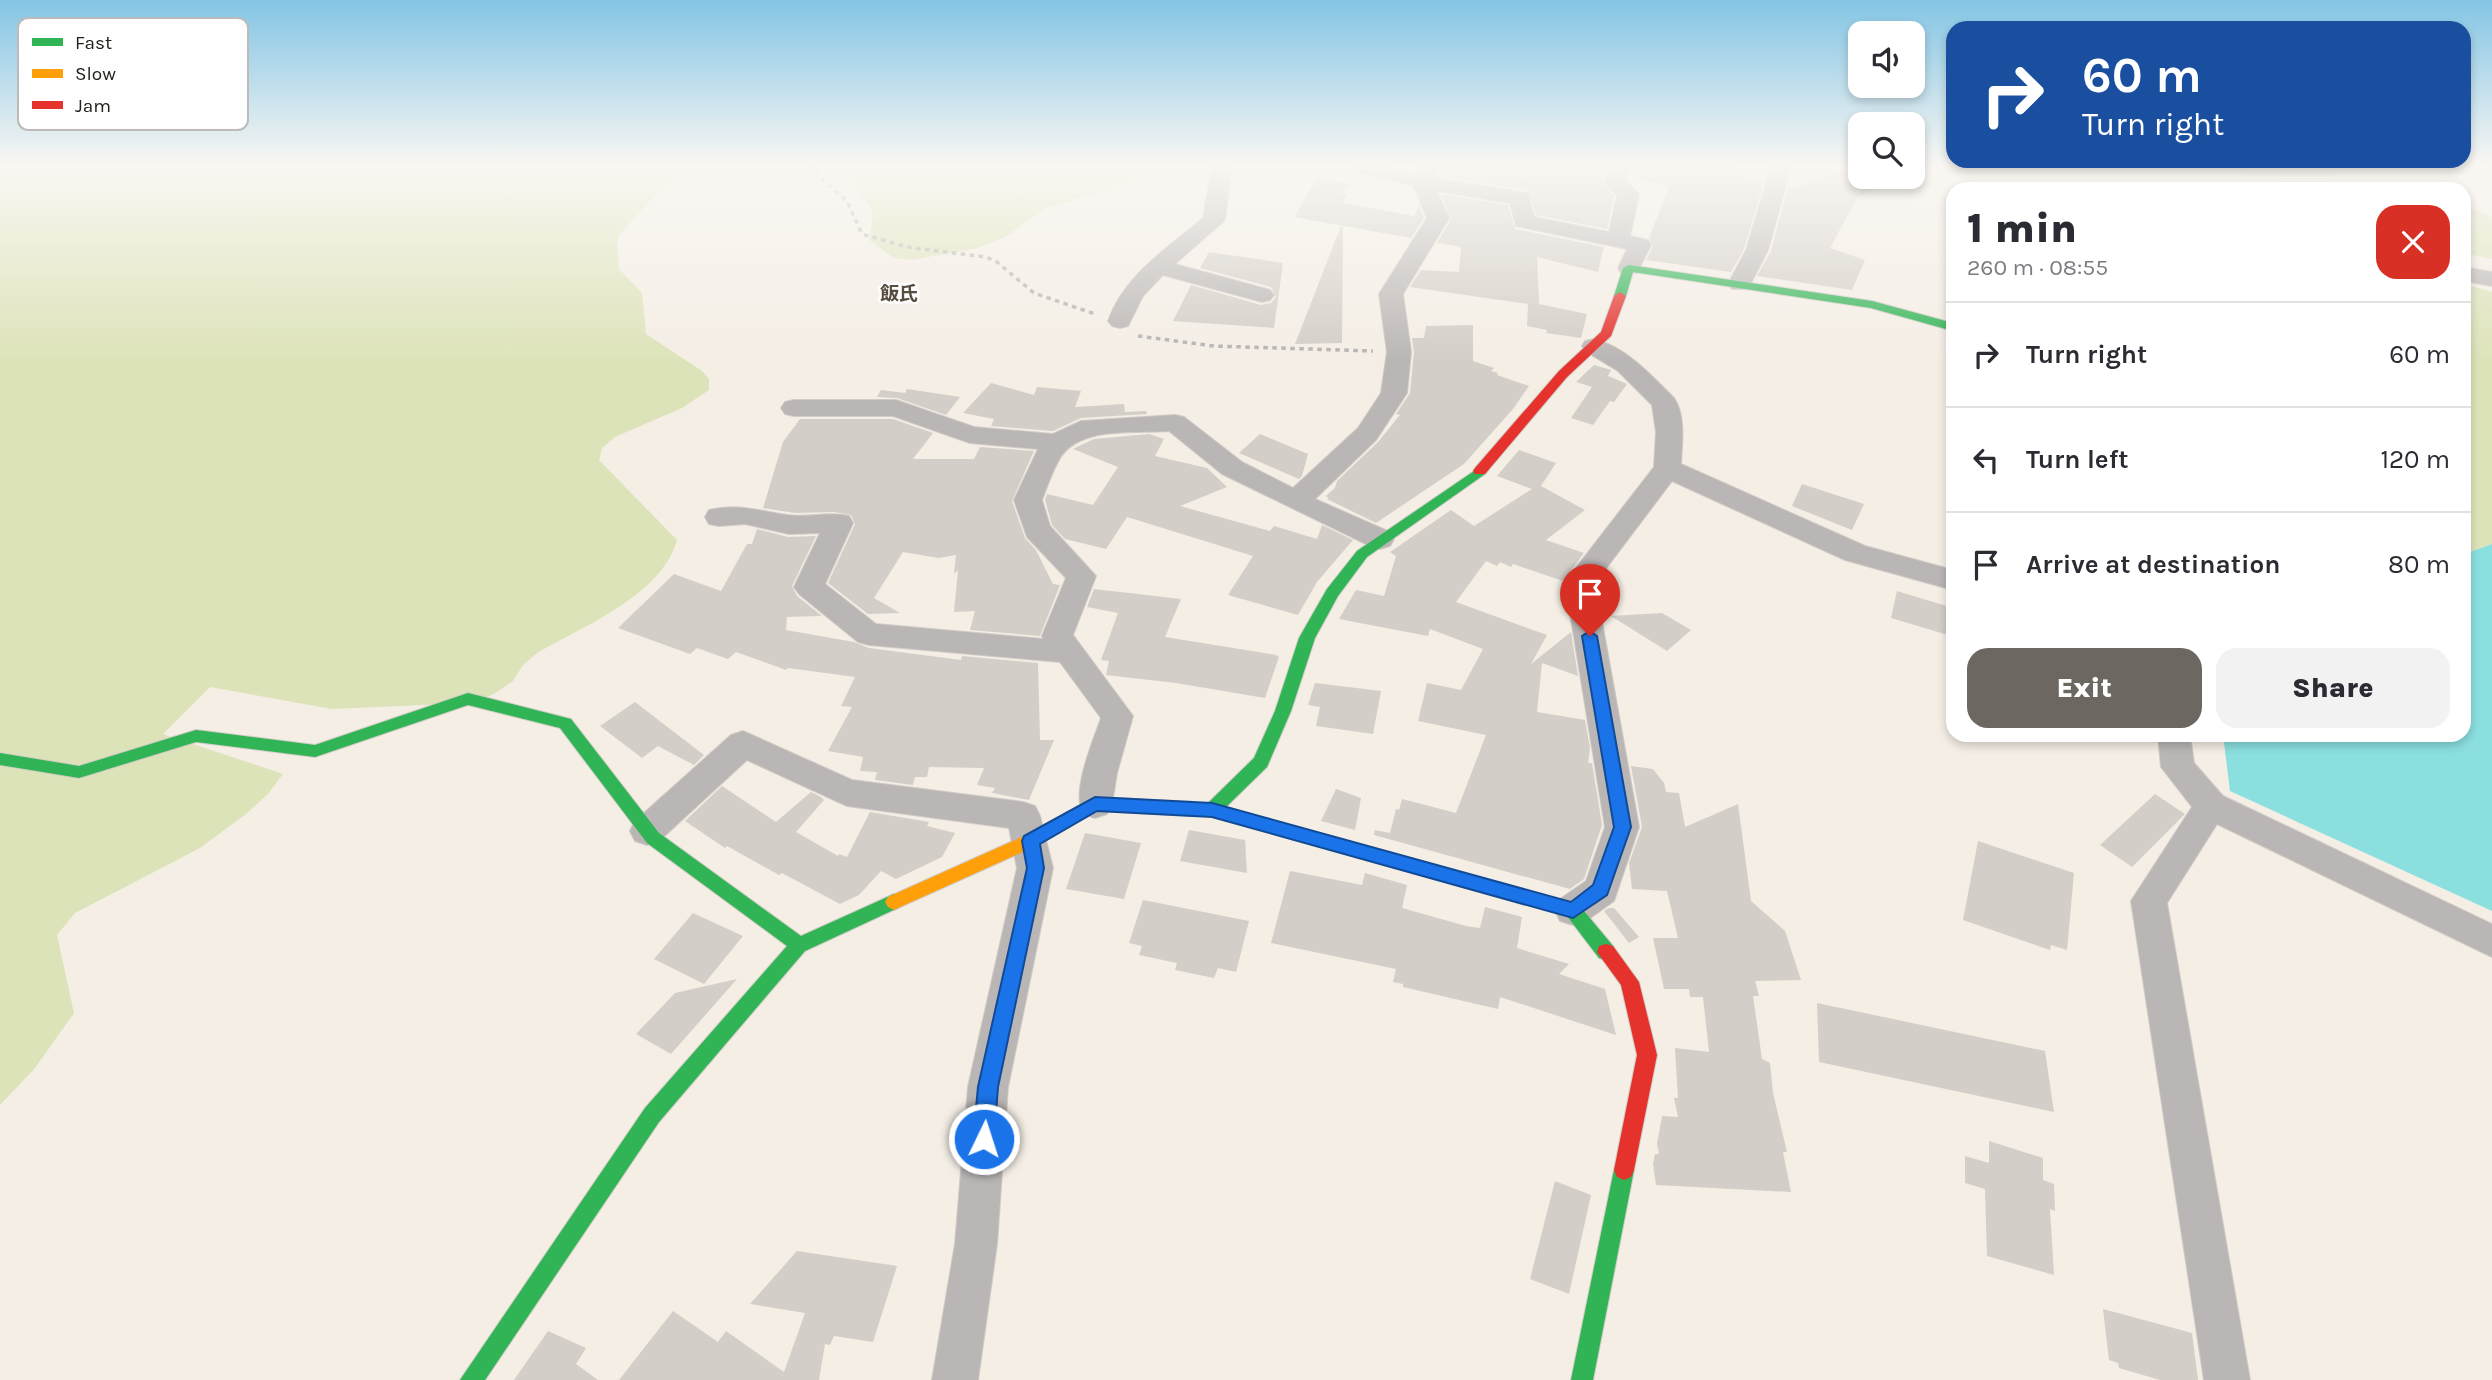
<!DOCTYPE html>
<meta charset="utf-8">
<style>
body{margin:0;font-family:Karla,"Noto Sans JP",sans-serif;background:#f2f2f3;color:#2b2b33;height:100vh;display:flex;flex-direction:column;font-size:26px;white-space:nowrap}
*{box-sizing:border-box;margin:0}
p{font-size:23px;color:#7c7c81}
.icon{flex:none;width:38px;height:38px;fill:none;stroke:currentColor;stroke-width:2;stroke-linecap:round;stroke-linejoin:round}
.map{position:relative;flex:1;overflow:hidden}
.details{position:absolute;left:1946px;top:182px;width:525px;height:560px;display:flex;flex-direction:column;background:#fff;border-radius:21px;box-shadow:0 4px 10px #0003}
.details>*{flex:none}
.banner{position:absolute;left:1946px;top:21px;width:525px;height:147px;border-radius:21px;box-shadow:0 4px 10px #0003;background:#1a4fa0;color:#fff;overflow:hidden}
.fabs{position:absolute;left:1848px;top:21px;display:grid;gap:14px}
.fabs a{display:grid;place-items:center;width:77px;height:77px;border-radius:14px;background:#fff;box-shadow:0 4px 10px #0003;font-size:35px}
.pin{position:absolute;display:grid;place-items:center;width:60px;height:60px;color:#fff;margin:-72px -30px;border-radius:50% 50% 50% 0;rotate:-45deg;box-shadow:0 0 7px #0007}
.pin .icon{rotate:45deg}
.me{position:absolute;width:77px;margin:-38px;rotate:4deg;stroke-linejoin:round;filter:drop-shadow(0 0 5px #0008)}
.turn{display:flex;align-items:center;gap:24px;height:147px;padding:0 21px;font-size:32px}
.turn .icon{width:91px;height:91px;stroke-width:2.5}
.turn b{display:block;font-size:49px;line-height:60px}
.round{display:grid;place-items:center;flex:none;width:74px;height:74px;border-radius:21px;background:#f2f2f3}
.head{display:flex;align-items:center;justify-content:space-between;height:119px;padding:0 21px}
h1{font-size:42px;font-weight:800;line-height:52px}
.primary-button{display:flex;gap:14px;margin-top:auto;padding:14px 21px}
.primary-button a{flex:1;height:80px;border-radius:21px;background:#6c6861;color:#fff;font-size:28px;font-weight:800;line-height:80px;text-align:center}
.primary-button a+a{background:#f2f2f3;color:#2b2b33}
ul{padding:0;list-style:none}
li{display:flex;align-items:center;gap:21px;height:105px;padding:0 21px;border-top:2px solid #e1e1e2}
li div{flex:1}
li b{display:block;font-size:26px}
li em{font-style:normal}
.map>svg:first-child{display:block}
.green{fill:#dde3b9}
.water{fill:#8bdfdf}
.building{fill:#d3cec7}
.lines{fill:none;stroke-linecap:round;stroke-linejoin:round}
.street-casing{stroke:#d1ccc6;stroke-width:2}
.fast-casing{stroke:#d1ccc6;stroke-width:2}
.slow-casing{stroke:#d1ccc6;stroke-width:2}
.jam-casing{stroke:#d1ccc6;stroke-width:2}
.path{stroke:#b6b2b0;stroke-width:3.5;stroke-dasharray:4.5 4.5;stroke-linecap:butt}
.street{fill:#b9b6b5;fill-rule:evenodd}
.fast{fill:#30b455;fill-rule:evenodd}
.slow{fill:#ff9f0a;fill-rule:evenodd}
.jam{fill:#e5322d;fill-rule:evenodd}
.route{fill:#1a73e8;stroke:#114b97;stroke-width:2}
.labels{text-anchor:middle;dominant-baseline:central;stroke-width:5;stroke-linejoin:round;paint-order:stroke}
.far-quarter-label{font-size:19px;font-weight:bold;fill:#564d40;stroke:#fefefe}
.key{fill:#fefefe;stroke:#bcbbba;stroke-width:2}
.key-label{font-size:19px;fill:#23201a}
</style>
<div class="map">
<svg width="2492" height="1380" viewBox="0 0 2492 1380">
<rect width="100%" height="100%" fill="#f4eee5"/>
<path class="green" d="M0,167H691L660,190L620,234L617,243L619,269L642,293L646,334L702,371L709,379V390L682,408L615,437L602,448L599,460L677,540C662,595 584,626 537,653L523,665L513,681L494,694L470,703L332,709L210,687L163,734L283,774L268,794L246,814L200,848L75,913L57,935L74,1013L35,1068L0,1105Z
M841,167H1155L1136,179L1045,209L1005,237L978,248L911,260L894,258L869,240L873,217L871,208Z
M2219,167H2343L2322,189H2305Z
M2464,206L2492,217V259L2464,253Z
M2464,284L2492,292V544L2464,554Z"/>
<path class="water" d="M2492,544V911L2230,791L2223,735H2464V554Z"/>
<path class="building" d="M1441,167H1609L1601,182L1614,196L1607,229L1536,215L1528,190L1439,176Z
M1634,167H1744L1741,175L1764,182L1744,249L1731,272L1646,260L1653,246L1649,238L1669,187L1631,176Z
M1840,170L1878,188L1858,196L1830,248L1865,260L1852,290L1757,276L1771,251L1788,187L1794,188Z
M1317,178L1349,184L1342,194L1347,195L1343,203L1414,216L1419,205L1424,218L1411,238L1294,217Z
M1441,194L1508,205L1515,229L1604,247L1598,272L1537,257L1539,304L1587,314L1581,338L1546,333L1547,330L1527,326L1528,304L1410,287L1421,270L1459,272L1461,247L1437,243L1451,219Z
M1341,226L1343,227L1342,343L1295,344Z
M1209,252L1283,263L1274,328L1173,321L1191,285L1261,305L1271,303L1276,297L1271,287L1200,268Z
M1473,325V361L1494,368L1491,371L1498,373L1497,375L1529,386L1513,409L1464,464L1376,523L1327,499L1329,498L1326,496L1335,488L1337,481L1378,442L1400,415L1396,414L1410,393L1414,352L1412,338H1424L1426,326Z
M1594,365L1611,370L1608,376L1627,384L1614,402L1610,401L1593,425L1571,418L1592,387L1576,382Z
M991,383L1034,395L1037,387L1081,391L1075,407L1124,404L1125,412L1146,411L1147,414L1081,418L1053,431L991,426L994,419L963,413Z
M907,389L960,397L946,415L897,398L877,397L881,390L905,393Z
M800,419H893L933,433L913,459H974L980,447L1034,451L1012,501L1025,538L1036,550L1053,584L1060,585L1040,636L970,630L975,611L954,612L958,570L954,574L956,555L939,558L903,552L874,598L900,613L868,614L828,583L855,524L851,515L834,512L795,513L763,508L783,442Z
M1149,434L1164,439L1155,456L1207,468L1227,487L1180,506L1270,531L1274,526L1317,539L1322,525L1353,540L1317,582L1298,615L1228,595L1253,556L1127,517L1106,549L1065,539L1052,525L1045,500L1047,494L1093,505L1118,467L1073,449L1094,439Z
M1260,434L1308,454L1302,476L1299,479L1239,453Z
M1519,450L1556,463L1541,486L1585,510L1546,540L1584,553L1563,581L1513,564L1511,567L1500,562L1497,566L1486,561L1456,602L1547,635L1531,664L1571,632L1578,676L1542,663L1537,712L1585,720L1590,748L1588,763H1592L1602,825L1584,879L1570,889L1374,835L1375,830L1390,833L1396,809L1399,810L1402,799L1456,813L1486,735L1418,721L1427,683L1461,690L1483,649L1430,629L1428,636L1339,619L1356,590L1384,596L1396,556L1390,552L1451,510L1474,526L1532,489L1497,476Z
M1802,484L1864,504L1852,530L1792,506Z
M757,529L788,537L816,536L792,586L797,596L822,616L787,617L786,630L854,642L869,648L961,660L962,656L1038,663L1040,740H1054L1029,800L992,793L995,788L977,785L984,768L929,767L927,777H915L913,785L875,780L877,772L860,771L863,757L828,751L852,707L841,706L855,677L788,668L786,670L736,652L728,659L697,648L690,654L618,628L674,574L721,591L747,544H752Z
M1094,589L1181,599L1165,637L1276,655L1279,657L1265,698L1176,683L1106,675L1109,661L1101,660L1118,613L1087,607Z
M1897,591L1953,608L1948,635L1891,618Z
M1662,613L1691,630L1667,651L1611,616Z
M1315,683L1381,691L1373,734L1316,726L1320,707L1308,705Z
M635,702L704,755L694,765L658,746L642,758L600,726Z
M1631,766L1653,769L1664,783L1666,792L1679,793L1685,827L1738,804L1751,901L1785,931L1801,980L1755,981L1759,996H1753L1762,1059L1770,1063L1773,1093L1787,1152H1783L1791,1192L1656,1185L1653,1164L1655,1154H1659L1657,1144L1662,1116L1678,1117L1674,1098H1678L1675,1048L1709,1052L1703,997H1690L1689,989H1664L1653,938H1678L1667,891L1632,889L1629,863L1642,827Z
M722,786L776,822L811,792L821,797L824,800L796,832L838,856L839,854L847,857L870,812L929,822L927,826L955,833L942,857L896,879L881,871L859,895L840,904L782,873L779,875L727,846L725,848L685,821Z
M1336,789L1361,798L1355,830L1321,821Z
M2155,794L2185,814L2132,867L2100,845Z
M1189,830L1245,840L1247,873L1180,861Z
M1085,833L1141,843L1124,899L1066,889Z
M1978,841L2074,873L2067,950L2051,945L2050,950L1963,920Z
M1290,871L1362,885L1365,873L1407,885L1402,908L1466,926L1480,928L1485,907L1522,917L1517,948L1569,964L1559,974L1605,989L1616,1035L1500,997L1498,1009L1403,987V984L1393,982L1396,969L1271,943Z
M1143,900L1249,921L1236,972L1218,968L1214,978L1175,970L1177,963L1139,955L1142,946L1129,943Z
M1609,908H1614L1639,937L1629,943L1604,911Z
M693,913L743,936L704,984L654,959Z
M737,979L671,1054L636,1034L675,993Z
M1817,1003L2045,1051L2054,1112L1819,1062Z
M1989,1141L2043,1158V1180L2054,1184L2055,1211L2050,1209L2054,1275L1987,1256L1985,1189L1965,1183V1156L1989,1163Z
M1555,1181L1591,1195L1569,1294L1530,1279Z
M797,1251L897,1266L873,1342L834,1336L830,1345L825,1344L819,1380H619L673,1311L718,1342L726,1331L784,1372L805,1313L750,1304Z
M2103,1309L2192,1333L2198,1380H2160L2119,1368L2118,1363L2109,1360Z
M548,1331L586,1348L576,1364L598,1380H514Z"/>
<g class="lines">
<defs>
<path id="street" d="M1212,167H1232L1225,220L1175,264L1270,290L1274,295L1270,300L1262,302L1163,275L1143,296L1128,326L1120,328L1112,326L1108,321C1124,275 1168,248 1203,218Z
M1351,167H1387L1416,174L1419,167H1439L1435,178L1528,193L1534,217L1609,232L1617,195L1604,182L1612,167H1632L1626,181L1639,194L1630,236L1648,240L1651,245L1637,273H1621L1618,268L1627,249L1516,226L1510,203L1437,191L1449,218L1403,294L1411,352L1407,393L1376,440L1315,499L1390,532L1394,539L1390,546L1380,549L1370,546L1222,474L1169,431C1136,434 1078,425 1059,460C1052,472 1047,487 1042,500L1050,526L1096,576L1073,635L1133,716L1117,773L1112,804L1107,814L1095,818L1083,814C1071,791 1093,742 1101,718L1060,662L869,645L858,642L799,594L794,587L820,533L789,534L745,524L719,526L709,524L705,517L709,510C738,503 759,511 787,515C808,518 829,511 849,516L853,523L825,584L876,624L1043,639L1042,636L1066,578L1027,537L1014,500L1038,449L970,443L893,416H794L785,414L781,408L785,402L794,400H896L974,427L1053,434L1081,421L1175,415L1184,417L1242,462L1293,488L1358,428L1381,393L1387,352L1379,294L1427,218L1414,186L1354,171Z
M1771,167H1791L1768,250L1748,289H1732L1728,284L1746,250Z
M2464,267L2492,272V286L2464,281Z
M1594,339C1626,347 1651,375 1674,398C1686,415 1682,444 1681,464L1865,546L1953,570V590L1845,560L1672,481L1595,583L1639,827L1614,901L1586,921L1573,925L1560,921L1555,910L1560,899L1586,881L1605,827L1565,582L1654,467L1656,432L1652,405L1618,371L1585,351L1582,346L1585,341Z
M743,731L852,780L1023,802L1035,806L1040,816L1053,868L1008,1087L997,1244L978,1380H932L955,1244L968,1087L1017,868L1009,828L847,806L747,760L659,841L647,845L635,841L630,831L635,821L731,735Z
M2158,735H2190L2194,763L2223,796L2492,924V957L2217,824L2167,903L2250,1380H2204L2131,901L2192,807L2161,767Z"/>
<path id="fast" d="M1629,265L1872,301L1953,323V331L1871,308L1633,272L1626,296L1624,298H1616L1614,296L1623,268Z
M1480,467L1487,471L1485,474L1367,557L1338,596L1315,638L1291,711L1267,767L1226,807L1579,905L1613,946L1615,952L1613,958L1606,960L1599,958L1567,916L1212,817L1188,814L1186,809L1188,804L1208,803L1254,758L1275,711L1299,638L1327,589L1357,551Z
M468,693L571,719L659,833L801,936L894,894L900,897L903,902L900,907L805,951L659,1122L485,1380H460L645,1108L787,946L647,843L560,728L468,705L315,757L196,742L79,778L0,765V753L79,766L196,730L315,745Z
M1624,1160L1631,1163L1634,1170L1593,1380H1571L1614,1170L1617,1163Z"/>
<path id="slow" d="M1095,797L1194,802L1200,804L1202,809L1200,814L1194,816L1097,811L1036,846L900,907L894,910L888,907L885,902L888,897L1024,836Z"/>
<path id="jam" d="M1620,292L1626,296L1611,336L1567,377L1485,474H1475L1473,471L1475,468L1559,371L1601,332L1614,296Z
M1606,944L1613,946L1639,982L1657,1055L1634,1170L1631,1177L1624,1180L1617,1177L1614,1170L1637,1055L1621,985L1597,952L1599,946Z"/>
</defs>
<use href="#street" class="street-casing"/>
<use href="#fast" class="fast-casing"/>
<use href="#slow" class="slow-casing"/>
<use href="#jam" class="jam-casing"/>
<path class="path" d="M808,167L847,201L862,234L907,247L986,257L997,262L1034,293L1095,314
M1138,336L1214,346L1373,351"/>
<use href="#street" class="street"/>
<use href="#fast" class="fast"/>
<use href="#slow" class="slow"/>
<use href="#jam" class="jam"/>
</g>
<linearGradient id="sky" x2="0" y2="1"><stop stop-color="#83c5e4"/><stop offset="0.46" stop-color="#faf7f3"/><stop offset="1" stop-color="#faf7f3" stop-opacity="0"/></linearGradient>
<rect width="2492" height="360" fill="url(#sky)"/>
<path class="route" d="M1590,631L1597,636L1631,827L1607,895L1573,918L1212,817L1097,811L1040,844L1044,868L998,1087L994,1139L991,1146L984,1149L976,1146L973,1139L978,1087L1027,868L1022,841L1024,836L1095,797L1212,803L1571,902L1593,885L1614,827L1582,636Z"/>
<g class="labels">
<g class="far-quarter-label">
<text x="899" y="294">飯氏</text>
</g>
</g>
<rect x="18" y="18" width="230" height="112" rx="10" class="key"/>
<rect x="32" y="38" width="31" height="8" fill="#30b455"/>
<rect x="32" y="69" width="31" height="9" fill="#ff9f0a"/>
<rect x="32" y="101" width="31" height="8" fill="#e5322d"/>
<g class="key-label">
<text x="75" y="49">Fast</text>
<text x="75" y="80">Slow</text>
<text x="75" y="112">Jam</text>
</g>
</svg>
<div class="fabs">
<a><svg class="icon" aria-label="sound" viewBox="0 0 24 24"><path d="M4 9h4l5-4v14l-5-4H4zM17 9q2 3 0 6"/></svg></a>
<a><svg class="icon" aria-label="search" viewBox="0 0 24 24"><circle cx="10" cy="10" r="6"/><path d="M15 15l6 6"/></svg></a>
</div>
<div class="pin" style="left:1590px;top:636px;background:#d93025"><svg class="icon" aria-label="arrive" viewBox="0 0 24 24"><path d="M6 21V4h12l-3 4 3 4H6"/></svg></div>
<svg class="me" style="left:984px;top:1139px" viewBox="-20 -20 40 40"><circle r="17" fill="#1a73e8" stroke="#fff" stroke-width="3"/><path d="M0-11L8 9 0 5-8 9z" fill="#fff"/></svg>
<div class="banner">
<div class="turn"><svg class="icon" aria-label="right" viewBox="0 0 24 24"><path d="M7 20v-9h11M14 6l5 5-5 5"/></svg><div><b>60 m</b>Turn right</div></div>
</div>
<section class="details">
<div class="head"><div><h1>1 min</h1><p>260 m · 08:55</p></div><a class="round" style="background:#d93025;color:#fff"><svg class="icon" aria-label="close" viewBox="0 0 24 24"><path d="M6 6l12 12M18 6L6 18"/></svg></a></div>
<ul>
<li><svg class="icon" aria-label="right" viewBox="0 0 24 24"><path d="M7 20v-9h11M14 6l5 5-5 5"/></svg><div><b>Turn right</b></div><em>60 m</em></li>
<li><svg class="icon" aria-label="left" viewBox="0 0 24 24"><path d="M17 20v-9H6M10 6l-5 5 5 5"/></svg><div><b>Turn left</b></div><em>120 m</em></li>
<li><svg class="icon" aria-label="arrive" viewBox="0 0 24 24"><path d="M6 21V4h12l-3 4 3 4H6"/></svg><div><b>Arrive at destination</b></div><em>80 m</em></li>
</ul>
<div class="primary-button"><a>Exit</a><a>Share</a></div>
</section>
</div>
